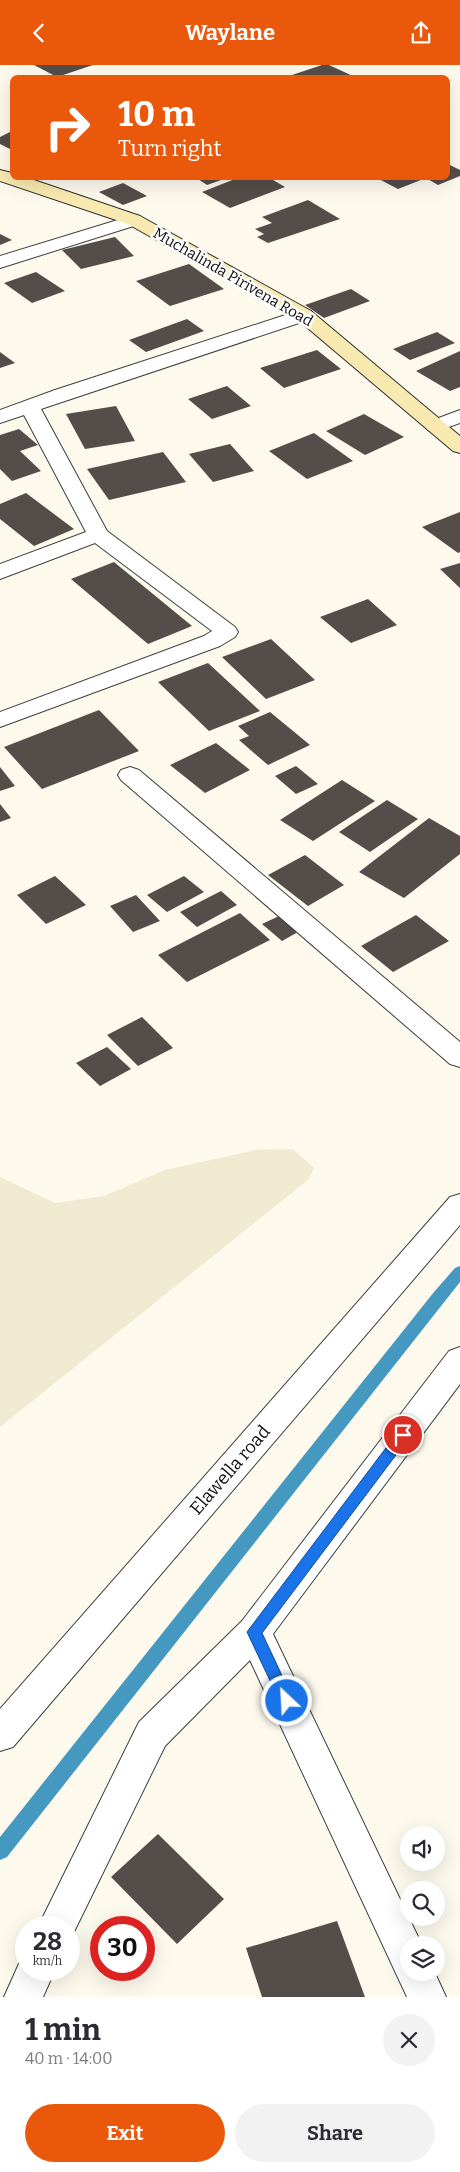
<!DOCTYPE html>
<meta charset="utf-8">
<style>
body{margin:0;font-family:Bitter,serif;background:#f2f2f3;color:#2b2b33;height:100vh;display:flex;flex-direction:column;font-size:19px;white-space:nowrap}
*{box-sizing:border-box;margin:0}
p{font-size:16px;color:#7c7c81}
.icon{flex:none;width:28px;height:28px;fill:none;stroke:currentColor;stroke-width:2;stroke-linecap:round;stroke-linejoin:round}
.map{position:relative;height:1932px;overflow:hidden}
.side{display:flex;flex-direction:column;background:#fff;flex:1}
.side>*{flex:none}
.hud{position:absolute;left:10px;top:10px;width:440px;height:105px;border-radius:8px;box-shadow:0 5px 20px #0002;background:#ea580c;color:#fff;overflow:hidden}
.buttons{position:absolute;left:400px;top:1761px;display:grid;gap:10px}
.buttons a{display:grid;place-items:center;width:45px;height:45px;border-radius:50%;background:#fff;box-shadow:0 5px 20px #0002;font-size:25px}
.speed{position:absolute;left:15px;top:1851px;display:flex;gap:10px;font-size:25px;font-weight:700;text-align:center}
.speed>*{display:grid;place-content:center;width:65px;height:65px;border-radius:50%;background:#fff;box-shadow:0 5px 20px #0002;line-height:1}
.speed small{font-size:12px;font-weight:400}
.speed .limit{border:8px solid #d22;background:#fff;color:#111}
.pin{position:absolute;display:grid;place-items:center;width:42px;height:42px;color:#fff;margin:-21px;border:2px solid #fff;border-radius:50%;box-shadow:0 1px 5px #0007}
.me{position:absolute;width:55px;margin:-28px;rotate:335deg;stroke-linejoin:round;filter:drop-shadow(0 0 4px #0008)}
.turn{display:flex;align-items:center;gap:18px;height:105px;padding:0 25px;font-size:22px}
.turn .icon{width:65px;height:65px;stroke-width:2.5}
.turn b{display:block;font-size:35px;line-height:42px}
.round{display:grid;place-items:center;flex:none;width:52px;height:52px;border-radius:26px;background:#f2f2f3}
.summary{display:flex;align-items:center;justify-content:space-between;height:85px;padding:0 25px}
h1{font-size:30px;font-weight:700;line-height:38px}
.action{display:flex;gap:10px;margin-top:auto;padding:10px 25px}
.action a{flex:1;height:58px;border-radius:30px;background:#ea580c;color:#fff;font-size:20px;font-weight:700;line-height:58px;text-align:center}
.action a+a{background:#f2f2f3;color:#2b2b33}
header{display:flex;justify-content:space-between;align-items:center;height:65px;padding:0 25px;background:#ea580c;color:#fff;font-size:22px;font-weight:700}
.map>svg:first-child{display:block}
.farmland{fill:#f0ebd0}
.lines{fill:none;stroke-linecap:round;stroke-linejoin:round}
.stream{fill:#4598bf;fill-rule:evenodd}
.building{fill:#544d4a}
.street-casing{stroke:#3f3f3f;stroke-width:2}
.secondary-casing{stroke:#2e2e2e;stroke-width:2}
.street{fill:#fff;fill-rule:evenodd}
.secondary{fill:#f7e9af;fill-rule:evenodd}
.route{fill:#1a73e8;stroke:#114b97}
.labels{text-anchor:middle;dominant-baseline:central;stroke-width:5;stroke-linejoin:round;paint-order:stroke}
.far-street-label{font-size:15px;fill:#0c0c0c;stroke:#fff}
.street-label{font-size:18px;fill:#0c0c0c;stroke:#fff}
</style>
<header><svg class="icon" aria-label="back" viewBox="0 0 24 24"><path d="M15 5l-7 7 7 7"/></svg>Waylane<svg class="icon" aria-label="share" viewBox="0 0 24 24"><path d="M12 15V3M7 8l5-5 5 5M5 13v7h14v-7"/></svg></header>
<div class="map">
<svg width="460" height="1932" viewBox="0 0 460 1932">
<rect width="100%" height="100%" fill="#fdf9ed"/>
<path class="farmland" d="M293,1084L314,1103L308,1115L0,1362V1112L55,1138L104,1131L165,1105L256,1085Z"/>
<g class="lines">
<path class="stream" d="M460,1201V1217L7,1792L0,1795V1772L434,1227L455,1203Z"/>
</g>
<path class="building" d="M34,0H93L57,12Z
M322,0H329L355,12H286Z
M12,66V85L0,79V72Z
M448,99L460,105V111L438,120L426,113L398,124L375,112H448Z
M195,112H226L227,113L207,120Z
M240,112H268L285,122L230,143L202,127Z
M123,118L147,131L123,140L99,127Z
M308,135L340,154L268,178L257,172L264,169L255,164L272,158L262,152Z
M0,169L12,175L0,180Z
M115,172L134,191L81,204L62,185Z
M189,199L224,224L170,241L136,216Z
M36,207L65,226L32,238L4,218Z
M351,224L370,236L324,253L305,240Z
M187,254L204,266L146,287L129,275Z
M437,267L455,278L410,295L393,284Z
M317,285L341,304L284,323L260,303Z
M460,286V322L450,326L416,306Z
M0,287L15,298L0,303Z
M227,321L251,341L212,354L188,334Z
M116,341L135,376L85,384L66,349Z
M364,349L404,372L365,390L326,366Z
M19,364L38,380L20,386L41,406L12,416L0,404V370Z
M314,368L353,396L307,414L269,386Z
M230,379L254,406L213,417L189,389Z
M163,387L186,417L109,435L87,404Z
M26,428L74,464L34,481L0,454V439Z
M460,447V487L458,488L422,462Z
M114,497L192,561L148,579L71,514Z
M460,498V523L440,504Z
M368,534L397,560L351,578L320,552Z
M271,574L315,615L266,634L222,592Z
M208,598L260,646L209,666L158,617Z
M99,645L139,686L42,724L4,682Z
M270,647L310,680L268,700L239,675L249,671L238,661Z
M216,678L250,705L205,728L170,700Z
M296,701L318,719L296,729L275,711Z
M0,702L15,721L0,726Z
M342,715L375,736L313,776L280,755Z
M387,735L418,754L370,787L339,767Z
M0,739L11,753L0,757Z
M429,753L460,771V789L404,833L359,807Z
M305,790L344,820L308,841L268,810Z
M55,811L86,840L46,859L17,830Z
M184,811L204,827L167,847L147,830Z
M221,826L237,840L197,862L180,847Z
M136,830L160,856L133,867L110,841Z
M240,848L270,875L187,917L158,890Z
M416,850L449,876L393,907L361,881Z
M279,851L298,867L282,876L262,859Z
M142,952L173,983L138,1001L107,970Z
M107,982L131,1004L100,1021L76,998Z
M158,1769L224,1834L177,1879L111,1812Z
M337,1856L365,1932H262L246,1883Z"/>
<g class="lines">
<defs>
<path id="street" d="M134,150L140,151L143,155L140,159L0,203V191Z
M304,244L311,246L314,250L311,254L41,344L107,466L235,562L238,567L235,572L220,581L0,662V647L204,571L212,566L95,478L0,514V499L86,467L24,350L0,358V345L55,325Z
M460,345V358L435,367L428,365L425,361L428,357Z
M130,702L139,705L460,977V1002L450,999L121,715L118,710L121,705Z
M460,1129V1160L13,1682L0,1686V1644L450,1132Z
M460,1282V1319L273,1569L422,1880H409V1908H435L446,1932H407L250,1595L165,1681L70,1875L69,1876V1862H38L139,1657L242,1556L449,1286Z
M26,1890V1905H55L43,1932H4L22,1892Z"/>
<path id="secondary" d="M0,105L12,108V112H25L140,151L311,246L460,371V388L453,386L297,254L128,159L0,116Z"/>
</defs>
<use href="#street" class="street-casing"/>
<use href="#secondary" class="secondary-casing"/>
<use href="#street" class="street"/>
<use href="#secondary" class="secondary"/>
</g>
<path class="route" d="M403,1365L408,1367L410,1370L408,1374L262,1568L294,1636L292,1641L287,1643L282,1641L247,1567L398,1367Z"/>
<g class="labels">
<g class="far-street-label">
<text transform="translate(233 212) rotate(30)">Muchalinda Pirivena Road</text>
</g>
<g class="street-label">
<text transform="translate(230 1405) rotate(-49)">Elawella road</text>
</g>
</g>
</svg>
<div class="buttons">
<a><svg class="icon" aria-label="sound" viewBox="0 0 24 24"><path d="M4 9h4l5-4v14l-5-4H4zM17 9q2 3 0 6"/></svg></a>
<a><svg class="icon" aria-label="search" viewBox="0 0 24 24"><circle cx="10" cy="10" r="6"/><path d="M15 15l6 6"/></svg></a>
<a><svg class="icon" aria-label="layers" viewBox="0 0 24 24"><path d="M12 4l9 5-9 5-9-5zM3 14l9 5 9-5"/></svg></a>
</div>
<div class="speed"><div>28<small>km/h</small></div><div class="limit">30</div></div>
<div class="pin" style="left:403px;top:1370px;background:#d93025"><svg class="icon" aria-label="arrive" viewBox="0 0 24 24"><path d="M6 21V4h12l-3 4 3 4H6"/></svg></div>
<svg class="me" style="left:287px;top:1636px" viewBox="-20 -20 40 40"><circle r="17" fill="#1a73e8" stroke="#fff" stroke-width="3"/><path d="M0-11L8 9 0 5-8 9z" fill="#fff"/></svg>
<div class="hud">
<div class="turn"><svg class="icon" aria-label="right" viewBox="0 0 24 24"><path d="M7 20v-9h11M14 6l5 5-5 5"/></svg><div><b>10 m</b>Turn right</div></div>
</div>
</div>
<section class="side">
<div class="summary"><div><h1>1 min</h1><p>40 m · 14:00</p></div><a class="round"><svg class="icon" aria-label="close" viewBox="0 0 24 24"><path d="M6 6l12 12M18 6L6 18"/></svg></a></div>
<div class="action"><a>Exit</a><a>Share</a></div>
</section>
